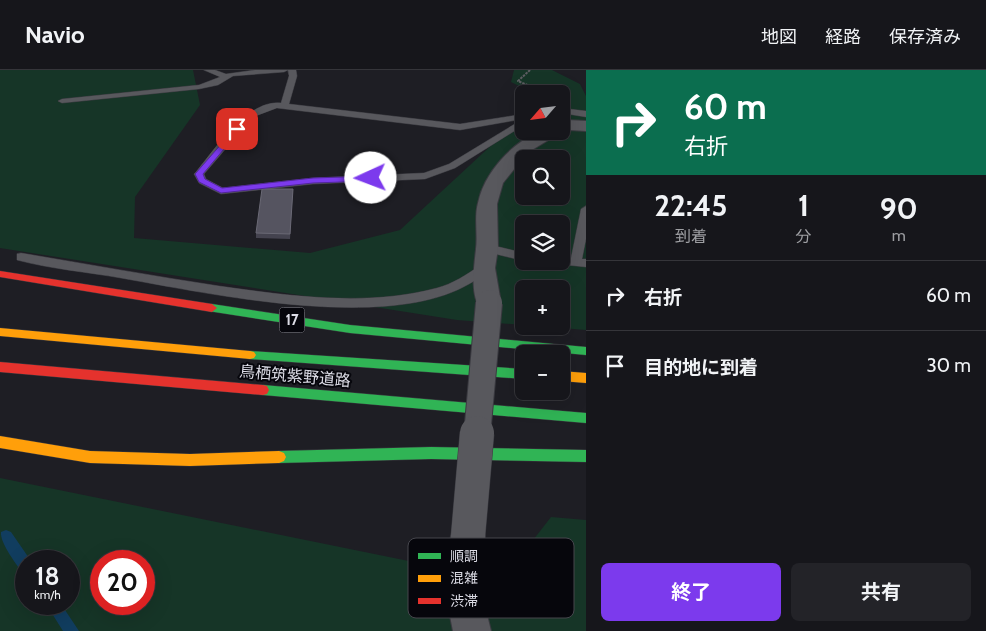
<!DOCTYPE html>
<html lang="ja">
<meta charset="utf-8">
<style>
body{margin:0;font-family:Cabin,"Noto Sans JP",sans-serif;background:#232328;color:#f1f3f6;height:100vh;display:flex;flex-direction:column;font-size:19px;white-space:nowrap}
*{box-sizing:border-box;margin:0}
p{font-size:16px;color:#9e9fa3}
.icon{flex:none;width:28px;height:28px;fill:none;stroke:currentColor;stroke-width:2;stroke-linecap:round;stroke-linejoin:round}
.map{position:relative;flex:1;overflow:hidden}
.panel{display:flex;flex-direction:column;background:#16161b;width:400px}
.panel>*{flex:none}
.hud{background:#0b6e4f;color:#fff;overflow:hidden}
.needle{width:32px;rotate:242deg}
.tools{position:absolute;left:515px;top:15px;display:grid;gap:10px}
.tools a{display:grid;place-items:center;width:55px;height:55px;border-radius:8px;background:#16161b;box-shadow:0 5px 20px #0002,0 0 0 1px #35353a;font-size:25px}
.speed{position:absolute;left:15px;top:480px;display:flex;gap:10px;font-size:25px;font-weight:700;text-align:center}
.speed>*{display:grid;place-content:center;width:65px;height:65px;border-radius:50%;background:#16161b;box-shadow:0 5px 20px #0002,0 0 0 1px #35353a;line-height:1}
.speed small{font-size:12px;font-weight:400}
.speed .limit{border:8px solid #d22;background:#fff;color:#111}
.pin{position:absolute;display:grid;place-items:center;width:42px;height:42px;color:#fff;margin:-21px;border-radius:10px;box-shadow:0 2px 8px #0006}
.me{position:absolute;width:55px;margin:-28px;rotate:268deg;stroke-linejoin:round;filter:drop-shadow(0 0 4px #0008)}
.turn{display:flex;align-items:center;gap:18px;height:105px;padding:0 15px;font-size:22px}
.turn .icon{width:65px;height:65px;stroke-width:2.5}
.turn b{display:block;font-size:35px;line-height:42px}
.eta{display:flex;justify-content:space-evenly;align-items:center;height:85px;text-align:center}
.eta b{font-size:30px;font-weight:700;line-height:35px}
.cta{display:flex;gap:10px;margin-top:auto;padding:10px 15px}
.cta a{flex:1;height:58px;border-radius:8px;background:#7c3aed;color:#fff;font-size:20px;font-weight:700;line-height:58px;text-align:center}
.cta a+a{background:#232328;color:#f1f3f6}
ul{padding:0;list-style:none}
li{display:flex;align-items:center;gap:15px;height:70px;padding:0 15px;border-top:1px solid #35353a}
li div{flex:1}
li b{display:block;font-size:19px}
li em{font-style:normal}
header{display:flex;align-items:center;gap:30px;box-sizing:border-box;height:70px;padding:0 25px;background:#16161b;border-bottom:1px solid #35353a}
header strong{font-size:24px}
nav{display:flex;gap:28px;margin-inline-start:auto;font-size:18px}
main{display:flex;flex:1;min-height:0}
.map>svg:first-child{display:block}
.green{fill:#163527;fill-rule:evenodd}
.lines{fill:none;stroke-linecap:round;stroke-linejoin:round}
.stream{fill:#113d5f;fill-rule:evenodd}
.lane-casing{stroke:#3a3a40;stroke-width:1}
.street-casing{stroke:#3a3a40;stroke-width:2}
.fast-casing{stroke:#3a3a40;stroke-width:1}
.slow-casing{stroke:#3a3a40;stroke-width:1}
.jam-casing{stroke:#3a3a40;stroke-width:1}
.path{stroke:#5e5e63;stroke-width:2;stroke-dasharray:2.5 1;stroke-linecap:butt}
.lane{fill:#58585d;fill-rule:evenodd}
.street{fill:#58585d;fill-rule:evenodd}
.fast{fill:#30b455;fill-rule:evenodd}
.slow{fill:#ff9f0a;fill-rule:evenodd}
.jam{fill:#e5322d;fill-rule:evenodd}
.street-bridge-far1-casing{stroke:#3a3a40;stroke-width:28;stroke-linecap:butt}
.street-bridge-casing{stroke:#3a3a40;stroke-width:35;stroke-linecap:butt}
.street-bridge-far1{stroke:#58585d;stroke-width:26}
.street-bridge{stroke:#58585d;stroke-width:34}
.wall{fill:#44434f}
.building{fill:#555460;stroke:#6a6975}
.route{fill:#7c3aed;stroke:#51269a}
.labels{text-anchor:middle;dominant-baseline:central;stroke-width:4;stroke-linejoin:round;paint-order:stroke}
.shield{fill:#06060c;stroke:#9c9ca5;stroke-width:1}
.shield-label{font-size:15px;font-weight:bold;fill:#dcdce6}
.street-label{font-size:16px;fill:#dcdce6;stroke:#06060c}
.key{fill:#06060c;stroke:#46464d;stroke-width:1}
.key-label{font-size:14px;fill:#dcdce6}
</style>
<header>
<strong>Navio</strong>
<nav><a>地図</a><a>経路</a><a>保存済み</a></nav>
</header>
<main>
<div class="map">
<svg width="586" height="561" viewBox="0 0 586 561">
<rect width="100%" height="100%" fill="#1e1e24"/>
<path class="green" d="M0,0H193L200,35L135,127L134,168L310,183L400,160L524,45V61H561V24H535L511,12L514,0H552L580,14L586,26V260L537,256H561V219H524V255L457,250L0,178ZM524,89H561V126H524ZM524,154H561V191H524Z
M0,408L502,510L551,447L586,450V561H0ZM26,491H69V534H26ZM101,491H144V534H101Z"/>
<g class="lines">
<path class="stream" d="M6,460L11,462L31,491H26V503L21,501C15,492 0,473 1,462Z
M46,534H61L79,561H63Z"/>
<defs>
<path id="lane" d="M204,0H215L226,4L255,0H288L284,2L233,6L218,15L199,19L62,33L58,31L62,29L199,15L220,7Z
M288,0H296L297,6L289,34L460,54L524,44V55L455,98L425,109L313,114L221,124L199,113L194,104L196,102C215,79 248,29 281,33L289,6ZM277,38L460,60L523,49L449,94L424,103L313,108L223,118L206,109L204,104L253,47Z
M561,38L586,41V47L561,43Z
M586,136V169L582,189H586V197L557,194L555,191H561V187L571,188L581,139Z
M487,174L524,183V191L483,181V175Z
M21,183C87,194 153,206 219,216C289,226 367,237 437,218C452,214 467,205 480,195L484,194L490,198C485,205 476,210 469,214C387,262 212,224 121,208C87,202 51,199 17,190V184Z"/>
<path id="street" d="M567,50L586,51V61L570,60L560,63L527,83L503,113L497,134L498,178L495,198L501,233L498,239L489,242L480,239C470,222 474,198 476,179C478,164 474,147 478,133C484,103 511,74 538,62C545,60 554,61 561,61V52Z
M468,449L480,454L485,466L480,516L491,561H453L444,516L451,466L456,454Z"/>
<path id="fast" d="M212,234L350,255L586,277V285L350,263L208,241L207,238Z
M250,281L524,299V309L250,289L246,288L244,285L246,282Z
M263,315L586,343V353L263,325L259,324L257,320L259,316Z
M431,377L586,380V392L431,389L279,393L274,391L272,387L274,383L279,381Z"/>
<path id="slow" d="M0,258L250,281L254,282L256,285L254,288L250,289L0,266Z
M561,301L586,303V313L561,311Z
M0,366L90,381L190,384L279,381L284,383L286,387L284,391L279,393L190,396L90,393L0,378Z"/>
<path id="jam" d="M0,201L212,234L217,238L212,242L0,207Z
M0,292L263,315L267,316L269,320L267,324L263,325L0,302Z"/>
</defs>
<use href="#lane" class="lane-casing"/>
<use href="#street" class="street-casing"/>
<use href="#fast" class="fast-casing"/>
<use href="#slow" class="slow-casing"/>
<use href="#jam" class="jam-casing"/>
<path class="path" d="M530,0L518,11L548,24"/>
<use href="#lane" class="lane"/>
<use href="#street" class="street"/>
<use href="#fast" class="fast"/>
<use href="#slow" class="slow"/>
<use href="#jam" class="jam"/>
<defs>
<path id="street-bridge-far1" d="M477,365L489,233"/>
<path id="street-bridge" d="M468,466L477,363"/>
</defs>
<use href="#street-bridge-far1" class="street-bridge-far1-casing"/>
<use href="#street-bridge" class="street-bridge-casing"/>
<use href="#street-bridge-far1" class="street-bridge-far1"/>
<use href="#street-bridge" class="street-bridge"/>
</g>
<path class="wall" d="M293,119L290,169L256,168V163Z"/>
<path class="building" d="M262,119H293L290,164L256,163Z"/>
<path class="route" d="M237,56L240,60L203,104L205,109L222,118L313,108L371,106L375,108L371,111L313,113L221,123L199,112L195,104Z"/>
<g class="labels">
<rect class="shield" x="279.5" y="237.5" width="25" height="25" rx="4"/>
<g class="shield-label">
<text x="292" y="250">17</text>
</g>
<g class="street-label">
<text transform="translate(295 306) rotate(5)">鳥栖筑紫野道路</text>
</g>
</g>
<rect x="408" y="468" width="166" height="80" rx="8" class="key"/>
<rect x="418" y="483" width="23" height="6" fill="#30b455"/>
<rect x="418" y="505" width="23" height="7" fill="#ff9f0a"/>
<rect x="418" y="528" width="23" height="6" fill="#e5322d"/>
<g class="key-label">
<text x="450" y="491">順調</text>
<text x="450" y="513">混雑</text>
<text x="450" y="536">渋滞</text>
</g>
</svg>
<div class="tools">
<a><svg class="needle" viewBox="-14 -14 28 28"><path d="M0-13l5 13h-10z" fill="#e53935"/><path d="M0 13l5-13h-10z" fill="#9e9fa3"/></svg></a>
<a><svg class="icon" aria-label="search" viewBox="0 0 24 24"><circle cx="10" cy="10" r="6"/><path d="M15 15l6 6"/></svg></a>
<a><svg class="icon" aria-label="layers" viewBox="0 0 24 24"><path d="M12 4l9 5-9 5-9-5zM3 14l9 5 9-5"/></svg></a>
<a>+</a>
<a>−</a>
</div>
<div class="speed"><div>18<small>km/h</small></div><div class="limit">20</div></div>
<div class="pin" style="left:237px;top:59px;background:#d93025"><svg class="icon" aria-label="arrive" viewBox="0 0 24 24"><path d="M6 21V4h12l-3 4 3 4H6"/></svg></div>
<svg class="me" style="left:371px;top:108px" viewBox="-20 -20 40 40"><circle r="19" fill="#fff"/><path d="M0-13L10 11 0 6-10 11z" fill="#7c3aed"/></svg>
</div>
<section class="panel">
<div class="hud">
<div class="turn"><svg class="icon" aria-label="right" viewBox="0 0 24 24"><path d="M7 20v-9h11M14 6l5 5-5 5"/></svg><div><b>60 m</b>右折</div></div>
</div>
<div class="eta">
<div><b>22:45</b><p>到着</p></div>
<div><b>1</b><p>分</p></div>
<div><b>90</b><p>m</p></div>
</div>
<ul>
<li><svg class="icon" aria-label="right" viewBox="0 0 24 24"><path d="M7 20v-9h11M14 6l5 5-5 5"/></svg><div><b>右折</b></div><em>60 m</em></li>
<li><svg class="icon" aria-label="arrive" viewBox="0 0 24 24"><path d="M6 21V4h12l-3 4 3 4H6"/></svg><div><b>目的地に到着</b></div><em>30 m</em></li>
</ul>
<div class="cta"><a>終了</a><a>共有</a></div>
</section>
</main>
